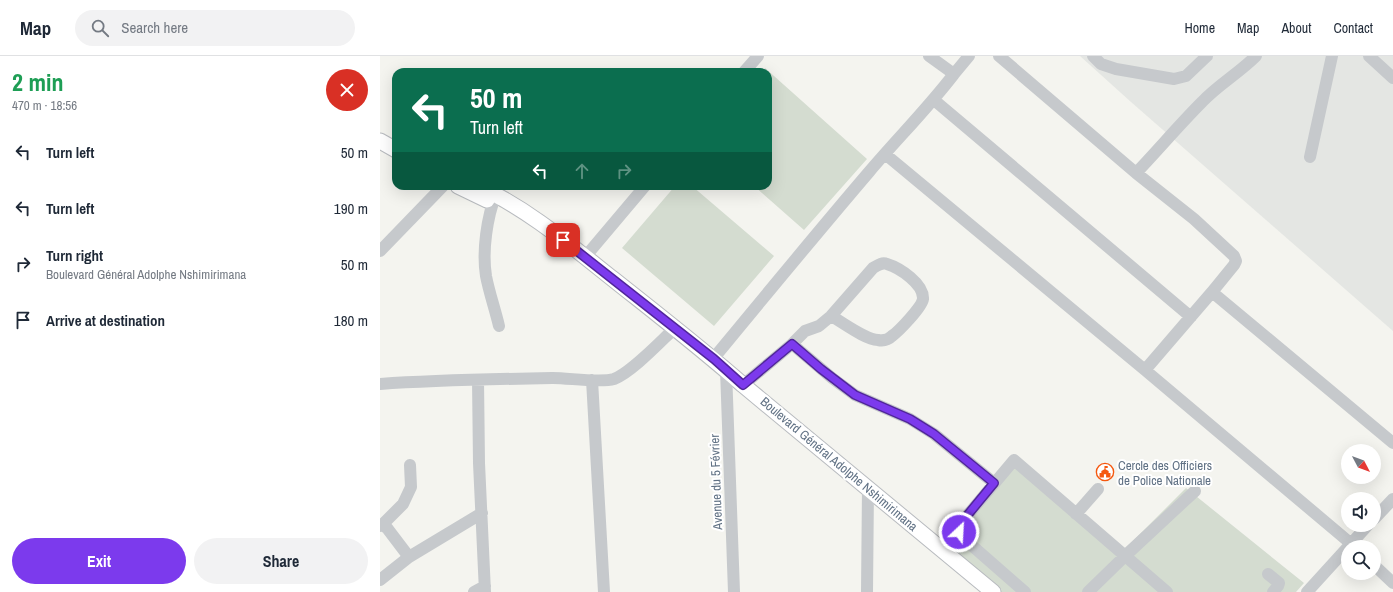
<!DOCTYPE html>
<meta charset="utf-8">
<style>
body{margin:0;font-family:"Archivo Narrow",sans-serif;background:#f2f2f3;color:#1f2937;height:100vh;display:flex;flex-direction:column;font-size:15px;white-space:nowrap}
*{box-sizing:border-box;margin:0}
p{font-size:13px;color:#747a83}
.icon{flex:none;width:22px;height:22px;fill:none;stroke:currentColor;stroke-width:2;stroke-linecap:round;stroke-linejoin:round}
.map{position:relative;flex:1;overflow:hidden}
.drawer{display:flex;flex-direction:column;background:#fff;width:380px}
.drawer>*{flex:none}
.top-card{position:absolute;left:12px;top:12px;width:380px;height:122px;border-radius:12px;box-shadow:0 4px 16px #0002;background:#0b6e4f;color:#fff;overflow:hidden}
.needle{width:26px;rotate:131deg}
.fabs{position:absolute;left:961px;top:388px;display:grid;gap:8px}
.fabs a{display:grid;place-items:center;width:40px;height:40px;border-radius:50%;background:#fff;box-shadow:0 4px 16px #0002;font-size:20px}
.pin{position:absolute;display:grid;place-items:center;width:34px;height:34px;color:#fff;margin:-17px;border-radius:8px;box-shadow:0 2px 6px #0006}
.me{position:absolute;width:44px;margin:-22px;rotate:25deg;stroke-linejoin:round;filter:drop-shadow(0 0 3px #0008)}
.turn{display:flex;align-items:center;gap:14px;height:84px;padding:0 12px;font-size:18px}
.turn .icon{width:52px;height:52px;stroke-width:2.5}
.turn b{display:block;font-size:28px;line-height:34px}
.lanes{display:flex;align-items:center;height:38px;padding:0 12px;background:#0003;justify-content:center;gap:20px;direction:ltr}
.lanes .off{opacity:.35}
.round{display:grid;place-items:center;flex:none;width:42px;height:42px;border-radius:21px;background:#f2f2f3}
.summary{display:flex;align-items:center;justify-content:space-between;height:68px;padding:0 12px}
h1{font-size:24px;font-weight:700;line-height:30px;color:#1e9e55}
.action{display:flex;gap:8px;margin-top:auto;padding:8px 12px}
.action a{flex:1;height:46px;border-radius:24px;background:#7c3aed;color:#fff;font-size:16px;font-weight:700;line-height:46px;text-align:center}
.action a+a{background:#f2f2f3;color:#1f2937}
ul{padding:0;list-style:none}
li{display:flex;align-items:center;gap:12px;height:56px;padding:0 12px}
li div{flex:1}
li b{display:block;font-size:15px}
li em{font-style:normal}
header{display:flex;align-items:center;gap:24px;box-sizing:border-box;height:56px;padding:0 20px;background:#fff;border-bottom:1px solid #e0e1e3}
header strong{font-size:19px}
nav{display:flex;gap:22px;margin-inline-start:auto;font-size:14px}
.search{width:280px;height:36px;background:#f2f2f3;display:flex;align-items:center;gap:10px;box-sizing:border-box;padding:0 14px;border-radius:22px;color:#747a83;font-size:15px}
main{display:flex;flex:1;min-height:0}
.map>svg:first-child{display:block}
.built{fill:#e4e6e3}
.green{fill:#d4dcd0}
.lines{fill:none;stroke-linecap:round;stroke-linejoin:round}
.major-casing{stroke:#b8bbbf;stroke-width:17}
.minor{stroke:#c6c9cc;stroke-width:12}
.major{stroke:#fff;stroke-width:15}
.route-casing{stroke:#51269a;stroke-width:10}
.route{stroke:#7c3aed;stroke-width:7}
.labels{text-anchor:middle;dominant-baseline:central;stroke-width:4;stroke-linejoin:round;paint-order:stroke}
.street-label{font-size:13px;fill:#607184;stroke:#fff}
.poi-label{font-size:13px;fill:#607184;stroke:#fff;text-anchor:start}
</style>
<header>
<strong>Map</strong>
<div class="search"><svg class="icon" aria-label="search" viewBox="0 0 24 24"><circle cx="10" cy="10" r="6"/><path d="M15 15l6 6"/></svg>Search here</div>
<nav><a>Home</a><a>Map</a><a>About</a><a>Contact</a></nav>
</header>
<main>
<section class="drawer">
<div class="summary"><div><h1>2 min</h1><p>470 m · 18:56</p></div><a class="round" style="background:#d93025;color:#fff"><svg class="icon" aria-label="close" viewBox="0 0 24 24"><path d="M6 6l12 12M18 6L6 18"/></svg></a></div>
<ul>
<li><svg class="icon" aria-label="left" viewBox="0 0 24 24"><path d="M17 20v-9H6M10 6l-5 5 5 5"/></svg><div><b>Turn left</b></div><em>50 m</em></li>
<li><svg class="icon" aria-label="left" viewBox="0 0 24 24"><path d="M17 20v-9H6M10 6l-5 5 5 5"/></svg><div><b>Turn left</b></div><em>190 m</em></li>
<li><svg class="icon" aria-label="right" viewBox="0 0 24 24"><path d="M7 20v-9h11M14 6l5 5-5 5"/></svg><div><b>Turn right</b><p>Boulevard Général Adolphe Nshimirimana</p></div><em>50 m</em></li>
<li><svg class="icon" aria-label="arrive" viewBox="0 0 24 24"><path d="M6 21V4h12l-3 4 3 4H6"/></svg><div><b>Arrive at destination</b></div><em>180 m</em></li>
</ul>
<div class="action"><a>Exit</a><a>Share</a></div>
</section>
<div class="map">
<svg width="1013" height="536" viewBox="0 0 1013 536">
<rect width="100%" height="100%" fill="#f4f4ef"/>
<path class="built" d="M700,0H1013V275L751,46Z"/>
<path class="green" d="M385,12L487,103L424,174L374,130H388V16H382Z
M295,130H312L394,200L334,270L242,192Z
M636,407L742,496L806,432L924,527L916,536H614L561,492Z"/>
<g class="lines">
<defs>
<path id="major" d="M0,85L16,94
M78,130L107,144
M98,130C148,153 190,189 233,223C277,258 321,292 363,329L613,536"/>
</defs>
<use href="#major" class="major-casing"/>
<path class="minor" d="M619,0L756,117L814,163L854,200L856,205L854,209L832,236L1013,387
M713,0L721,8L736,13L794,23L806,20L827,0
M989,0L1013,22
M364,16L378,0
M574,18L589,0
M554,44L811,261
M505,98L765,314L975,491
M930,101L952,0
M756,117C778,94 799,69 822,46C838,29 859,17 876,0
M116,138C107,161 102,195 106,220C109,236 115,253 119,270
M0,195L63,130
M205,201L265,130
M412,288L425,275L439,270L451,260L493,212C498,209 502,206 507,208C520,212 544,228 543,243C542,251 519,275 512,280C508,284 503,285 498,284C484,283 464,267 451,260
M333,303C385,240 436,178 489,116C517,83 548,52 574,18L549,0
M346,314L354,536
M765,314L832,236
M98,324L99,407L105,536
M212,324L224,536
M0,328C58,324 116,323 173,322C189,322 220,327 234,323C251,317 281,285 295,272
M363,329L412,288L452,322L475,339L530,363L554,378L614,427
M696,458L718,433
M994,463L1013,443
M2,469L23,448L31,431L30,409
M0,470L2,469L7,472L29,501
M994,509L1013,527
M888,518L899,527L898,530L893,536
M0,524L29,501L102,457
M94,536L105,530
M487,536L488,432
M645,536L581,480C578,475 579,472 581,467L634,404L787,536
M708,536L745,500L815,435
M927,536L988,469"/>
<use href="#major" class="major"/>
</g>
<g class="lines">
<defs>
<path id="route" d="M183,184L334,303L363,329L412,288L441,313L475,339L530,363L554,378L614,427L581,467L579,472V476"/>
</defs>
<use href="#route" class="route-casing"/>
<use href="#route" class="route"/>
</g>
<defs>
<symbol id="civic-ring" viewBox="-11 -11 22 22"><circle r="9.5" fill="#fff" stroke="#f5580f" stroke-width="1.5"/><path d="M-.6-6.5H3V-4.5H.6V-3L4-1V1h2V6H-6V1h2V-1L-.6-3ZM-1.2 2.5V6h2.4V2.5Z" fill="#f5580f"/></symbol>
</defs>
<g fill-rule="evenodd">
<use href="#civic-ring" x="715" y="406" width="20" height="20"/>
</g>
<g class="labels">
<g class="street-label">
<text transform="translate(459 408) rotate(40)">Boulevard Général Adolphe Nshimirimana</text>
<text transform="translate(336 426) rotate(-92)">Avenue du 5 Février</text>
</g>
<g class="poi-label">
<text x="738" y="409">Cercle des Officiers<tspan x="738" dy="15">de Police Nationale</tspan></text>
</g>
</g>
</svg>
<div class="fabs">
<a><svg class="needle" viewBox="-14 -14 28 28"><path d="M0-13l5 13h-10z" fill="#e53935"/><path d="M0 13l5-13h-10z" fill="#747a83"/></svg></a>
<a><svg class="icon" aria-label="sound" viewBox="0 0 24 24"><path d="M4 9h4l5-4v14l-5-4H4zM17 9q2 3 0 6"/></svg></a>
<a><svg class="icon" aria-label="search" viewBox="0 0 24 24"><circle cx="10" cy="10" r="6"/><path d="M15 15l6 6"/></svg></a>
</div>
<div class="pin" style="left:183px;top:184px;background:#d93025"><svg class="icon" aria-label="arrive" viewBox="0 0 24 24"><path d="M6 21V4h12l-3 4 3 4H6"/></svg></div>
<svg class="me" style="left:579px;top:476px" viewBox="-20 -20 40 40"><circle r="17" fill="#7c3aed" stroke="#fff" stroke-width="3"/><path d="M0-11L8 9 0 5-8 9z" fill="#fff"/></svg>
<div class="top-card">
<div class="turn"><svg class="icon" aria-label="left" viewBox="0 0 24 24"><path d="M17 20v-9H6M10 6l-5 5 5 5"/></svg><div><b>50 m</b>Turn left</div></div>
<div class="lanes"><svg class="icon" aria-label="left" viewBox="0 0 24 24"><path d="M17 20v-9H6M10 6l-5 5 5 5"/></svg><svg class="icon off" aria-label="ahead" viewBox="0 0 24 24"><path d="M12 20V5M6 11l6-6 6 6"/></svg><svg class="icon off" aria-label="right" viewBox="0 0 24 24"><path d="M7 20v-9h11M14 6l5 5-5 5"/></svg></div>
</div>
</div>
</main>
